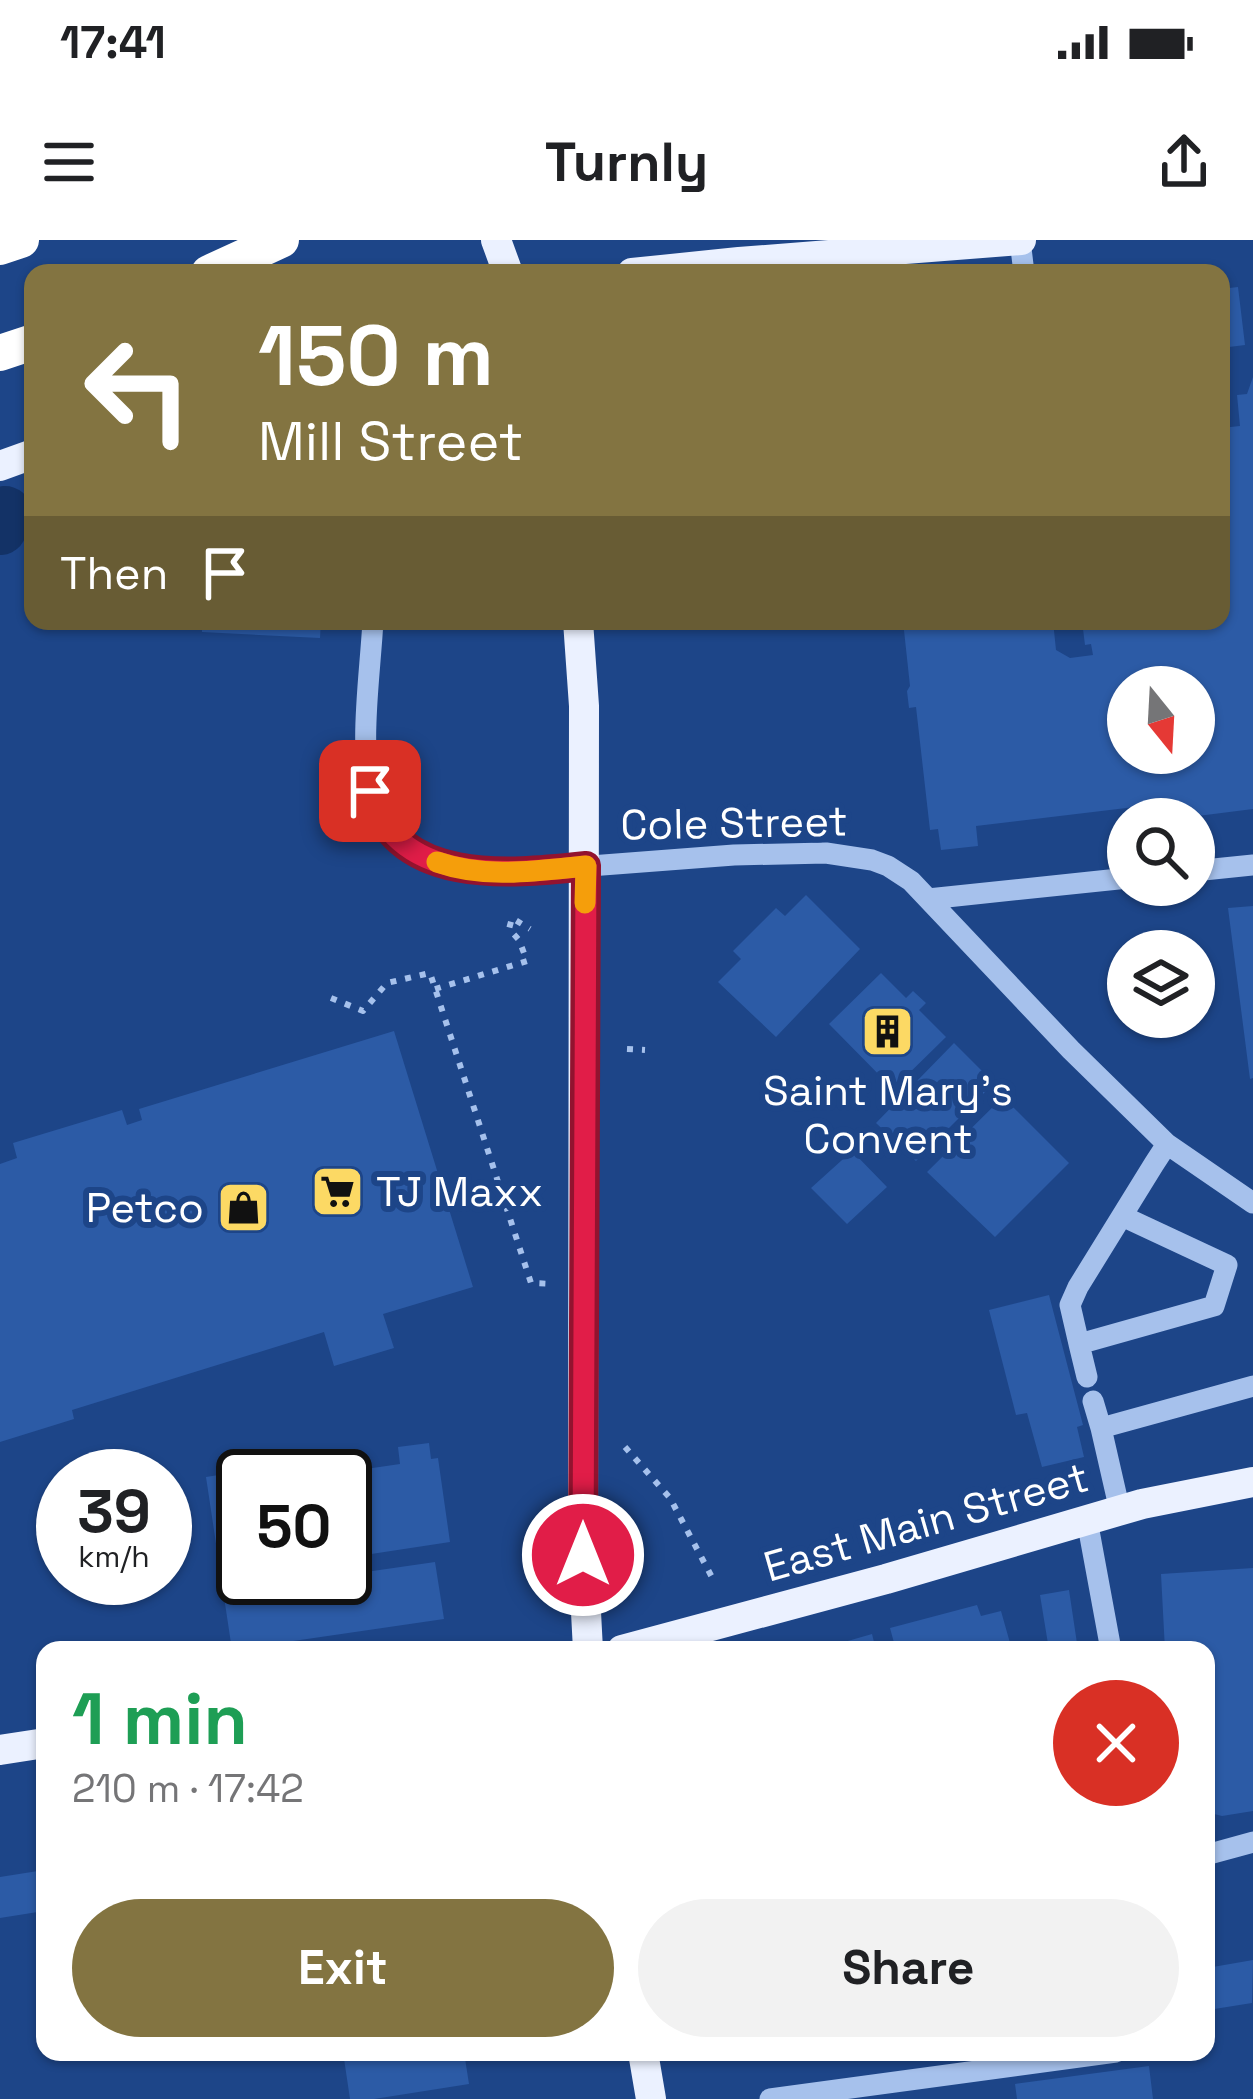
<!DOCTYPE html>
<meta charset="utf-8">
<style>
body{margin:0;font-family:"Space Grotesk",sans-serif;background:#f2f2f2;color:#202124;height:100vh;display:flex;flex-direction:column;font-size:45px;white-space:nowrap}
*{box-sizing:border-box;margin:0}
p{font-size:39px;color:#757577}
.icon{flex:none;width:66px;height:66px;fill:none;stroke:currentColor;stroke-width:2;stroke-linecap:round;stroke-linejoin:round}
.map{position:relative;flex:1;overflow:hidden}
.panel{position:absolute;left:36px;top:1401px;width:1179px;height:420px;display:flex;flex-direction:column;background:#fff;border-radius:24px;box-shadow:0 3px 9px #0004}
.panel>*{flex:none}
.top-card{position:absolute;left:24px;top:24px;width:1206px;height:366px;border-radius:24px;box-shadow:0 3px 9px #0004;background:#837441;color:#fff;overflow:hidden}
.needle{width:78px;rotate:162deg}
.buttons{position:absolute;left:1107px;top:426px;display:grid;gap:24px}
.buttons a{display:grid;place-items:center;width:108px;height:108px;border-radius:50%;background:#fff;box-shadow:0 3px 9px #0004;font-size:60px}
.speed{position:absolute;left:36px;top:1209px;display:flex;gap:24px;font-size:60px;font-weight:700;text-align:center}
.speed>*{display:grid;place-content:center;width:156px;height:156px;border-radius:50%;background:#fff;box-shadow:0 3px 9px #0004;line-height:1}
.speed small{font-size:30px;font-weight:400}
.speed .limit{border:6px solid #111;border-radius:18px;background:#fff;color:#111}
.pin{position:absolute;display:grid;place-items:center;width:102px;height:102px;color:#fff;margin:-51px;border-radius:24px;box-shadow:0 6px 18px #0006}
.me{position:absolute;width:132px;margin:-66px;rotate:0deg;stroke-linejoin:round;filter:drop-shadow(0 0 9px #0008)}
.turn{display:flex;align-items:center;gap:42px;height:252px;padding:0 36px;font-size:54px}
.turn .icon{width:156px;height:156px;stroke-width:2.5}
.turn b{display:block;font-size:84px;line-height:102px}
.then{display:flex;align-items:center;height:114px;padding:0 36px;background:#0003;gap:24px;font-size:45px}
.round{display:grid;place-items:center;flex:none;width:126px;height:126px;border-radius:63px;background:#f2f2f2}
.headline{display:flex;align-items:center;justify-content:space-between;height:204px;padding:0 36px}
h1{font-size:72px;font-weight:700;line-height:90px;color:#1e9e55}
.action{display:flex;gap:24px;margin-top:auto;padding:24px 36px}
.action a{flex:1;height:138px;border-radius:72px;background:#837441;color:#fff;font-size:48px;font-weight:700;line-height:138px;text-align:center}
.action a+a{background:#f2f2f2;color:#202124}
.status{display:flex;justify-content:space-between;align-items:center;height:84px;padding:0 60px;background:#fff;direction:ltr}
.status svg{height:33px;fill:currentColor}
header{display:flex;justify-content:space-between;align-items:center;height:156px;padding:0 36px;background:#fff;font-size:54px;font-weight:700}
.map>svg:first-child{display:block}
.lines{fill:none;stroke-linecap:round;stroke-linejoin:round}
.river{stroke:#133266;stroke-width:54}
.building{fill:#2c5ba6;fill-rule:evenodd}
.path{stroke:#a6c1ec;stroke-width:6;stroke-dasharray:6 9;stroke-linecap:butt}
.minor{stroke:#a6c1ec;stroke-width:21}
.major{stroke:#ebf1ff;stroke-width:30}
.highway{stroke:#fff;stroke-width:36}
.route-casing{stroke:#92132f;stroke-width:30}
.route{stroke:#e11d48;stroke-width:21}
.slow{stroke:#f59e0b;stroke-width:21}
.labels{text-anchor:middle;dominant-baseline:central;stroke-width:12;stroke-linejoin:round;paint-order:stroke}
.street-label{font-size:42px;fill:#fff;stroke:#1d4588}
.poi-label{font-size:42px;fill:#fff;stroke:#1d4588}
</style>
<div class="status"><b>17:41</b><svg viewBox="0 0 49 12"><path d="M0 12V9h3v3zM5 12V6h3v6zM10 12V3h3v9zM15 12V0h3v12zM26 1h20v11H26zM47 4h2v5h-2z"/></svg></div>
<header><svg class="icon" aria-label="menu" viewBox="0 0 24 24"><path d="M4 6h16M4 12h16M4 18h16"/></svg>Turnly<svg class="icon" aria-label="share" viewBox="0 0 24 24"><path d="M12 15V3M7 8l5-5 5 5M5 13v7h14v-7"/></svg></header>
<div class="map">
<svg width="1253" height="1859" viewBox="0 0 1253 1859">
<rect width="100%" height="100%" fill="#1d4588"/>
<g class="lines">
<path class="river" d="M0,288L5,273"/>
</g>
<path class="building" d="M1238,47L1245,105L1221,108V49Z
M1253,137V569L1174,579H1145L1143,566L976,586L978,606L941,610L938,589L930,590L916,467L909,468L907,451L910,446L903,381H1053L1056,410L1070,418L1093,415L1091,404L1085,405L1082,381H1221V188L1240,186L1237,155L1247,154ZM1128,447H1194V513H1128Z
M202,381H321L320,398L202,392Z
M806,655L860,709L776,797L718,742L741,719L733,711L776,668L785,676Z
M1253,666V838L1250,839L1228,668Z
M881,733L906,758L913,751L926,763L919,770L946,797L893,849L829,784Z
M394,791L473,1047L383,1074L394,1108L334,1126L324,1092L72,1170L74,1179L0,1202V924L17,918L13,903L122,870L127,885L142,880L139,869Z
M954,803L994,843L916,921L876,883Z
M1003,857L1069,923L995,997L927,932Z
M852,911L887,947L847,984L811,948Z
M1049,1055L1083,1185L1077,1187L1084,1217L1042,1227L1027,1173L1016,1175L989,1070Z
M429,1203L431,1219L438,1218L450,1302L345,1318V1232L400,1224L398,1207Z
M244,1231L243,1338H280L281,1345L345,1338V1335L435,1322L444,1379L232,1410L206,1237Z
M1253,1328V1571L1222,1576L1206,1572V1410H1165L1161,1334Z
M1069,1350L1078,1410H1049L1040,1355Z
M977,1365L981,1376L1001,1371L1012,1410H896L890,1388Z
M872,1394L876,1410H820V1409Z
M38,1631L44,1671L0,1678V1637Z
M1253,1720L1252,1763L1208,1770L1207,1728Z
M343,1812H464L469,1844L374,1859H350Z
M1149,1826L1153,1859H1017L1015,1844Z"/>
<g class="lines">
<path class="path" d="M435,749L527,721L519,700L509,689L512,678L530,689
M331,758L363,771L387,743L430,733L531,1043L554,1044
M627,809L645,810
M625,1207L670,1258L715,1343"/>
<path class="minor" d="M1020,0L1024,33
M373,381C366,501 333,624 499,633L734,615L826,613L872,620L888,626L911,641L1071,810L1167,904L1253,963
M1194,631L1253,625
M928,659L1128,638
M1122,976L1227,1025L1214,1066L1079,1104L1070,1065L1078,1047L1154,924L1167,904
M1079,1104L1087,1137
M1093,1161L1101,1188L1253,1146
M1101,1188L1120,1271
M1087,1280L1111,1410
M1206,1615L1253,1602
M770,1859L1116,1812"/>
<path class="major" d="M496,0L508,33
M632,33L739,22L1021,0
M0,226L33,214
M578,381L584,466L583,1315L588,1410
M622,1410L886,1339L1142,1264L1253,1242
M0,1510L45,1503
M643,1812L651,1859"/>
<path class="highway" d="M0,7L21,0
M209,33L281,0
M0,113L33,102"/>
</g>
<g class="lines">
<defs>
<path id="route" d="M370,551C396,647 510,634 586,626L583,1315"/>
</defs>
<use href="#route" class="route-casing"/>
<use href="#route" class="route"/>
<path class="slow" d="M437,622C486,639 535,631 586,626L585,663"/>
</g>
<defs>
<symbol id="building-square" viewBox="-11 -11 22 22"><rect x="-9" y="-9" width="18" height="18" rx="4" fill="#fcd964" stroke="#1d4588"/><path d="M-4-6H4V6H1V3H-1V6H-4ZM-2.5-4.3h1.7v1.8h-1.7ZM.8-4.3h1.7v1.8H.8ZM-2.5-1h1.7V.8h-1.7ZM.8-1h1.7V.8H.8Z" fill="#111"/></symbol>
<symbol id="supermarket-square" viewBox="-11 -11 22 22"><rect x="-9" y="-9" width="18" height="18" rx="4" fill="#fcd964" stroke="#1d4588"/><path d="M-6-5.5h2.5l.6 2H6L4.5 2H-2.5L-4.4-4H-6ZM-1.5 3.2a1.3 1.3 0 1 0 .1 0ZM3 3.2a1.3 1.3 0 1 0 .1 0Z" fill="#111"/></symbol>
<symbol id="shop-square" viewBox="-11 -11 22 22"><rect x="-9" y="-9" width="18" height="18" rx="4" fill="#fcd964" stroke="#1d4588"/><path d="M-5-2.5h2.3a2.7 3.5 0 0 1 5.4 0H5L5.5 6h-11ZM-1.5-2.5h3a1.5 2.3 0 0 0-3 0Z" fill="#111"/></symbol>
</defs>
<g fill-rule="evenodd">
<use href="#building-square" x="858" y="762" width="59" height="59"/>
<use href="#supermarket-square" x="308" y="922" width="59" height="59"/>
<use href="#shop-square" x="214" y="938" width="59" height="59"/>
</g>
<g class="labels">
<g class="street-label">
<text transform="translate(734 583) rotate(-1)">Cole Street</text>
<text transform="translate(926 1282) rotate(-16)">East Main Street</text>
</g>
<g class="poi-label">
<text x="888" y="850">Saint Mary's<tspan x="888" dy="48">Convent</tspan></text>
<text x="376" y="951" text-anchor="start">TJ Maxx</text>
<text x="204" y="967" text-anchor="end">Petco</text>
</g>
</g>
</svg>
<div class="buttons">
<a><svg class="needle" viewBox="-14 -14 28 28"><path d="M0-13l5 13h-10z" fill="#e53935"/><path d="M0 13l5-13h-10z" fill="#757577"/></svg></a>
<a><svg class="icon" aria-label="search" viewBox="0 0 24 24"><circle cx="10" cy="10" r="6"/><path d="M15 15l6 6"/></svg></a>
<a><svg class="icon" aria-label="layers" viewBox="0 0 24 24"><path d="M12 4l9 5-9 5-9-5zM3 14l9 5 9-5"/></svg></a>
</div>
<div class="speed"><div>39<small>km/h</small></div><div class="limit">50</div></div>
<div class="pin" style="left:370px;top:551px;background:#d93025"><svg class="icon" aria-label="arrive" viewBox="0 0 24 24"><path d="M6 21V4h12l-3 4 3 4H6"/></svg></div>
<svg class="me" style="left:583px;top:1315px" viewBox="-20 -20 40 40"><circle r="17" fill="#e11d48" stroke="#fff" stroke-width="3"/><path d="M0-11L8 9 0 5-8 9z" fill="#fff"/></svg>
<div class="top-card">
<div class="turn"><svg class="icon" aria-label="left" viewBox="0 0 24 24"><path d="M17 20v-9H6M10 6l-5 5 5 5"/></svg><div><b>150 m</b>Mill Street</div></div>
<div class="then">Then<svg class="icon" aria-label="arrive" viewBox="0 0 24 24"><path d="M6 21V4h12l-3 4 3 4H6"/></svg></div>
</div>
<section class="panel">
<div class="headline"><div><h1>1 min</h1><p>210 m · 17:42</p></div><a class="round" style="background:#d93025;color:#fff"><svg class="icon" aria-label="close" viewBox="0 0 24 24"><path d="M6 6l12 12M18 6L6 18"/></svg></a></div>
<div class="action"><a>Exit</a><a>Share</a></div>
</section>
</div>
